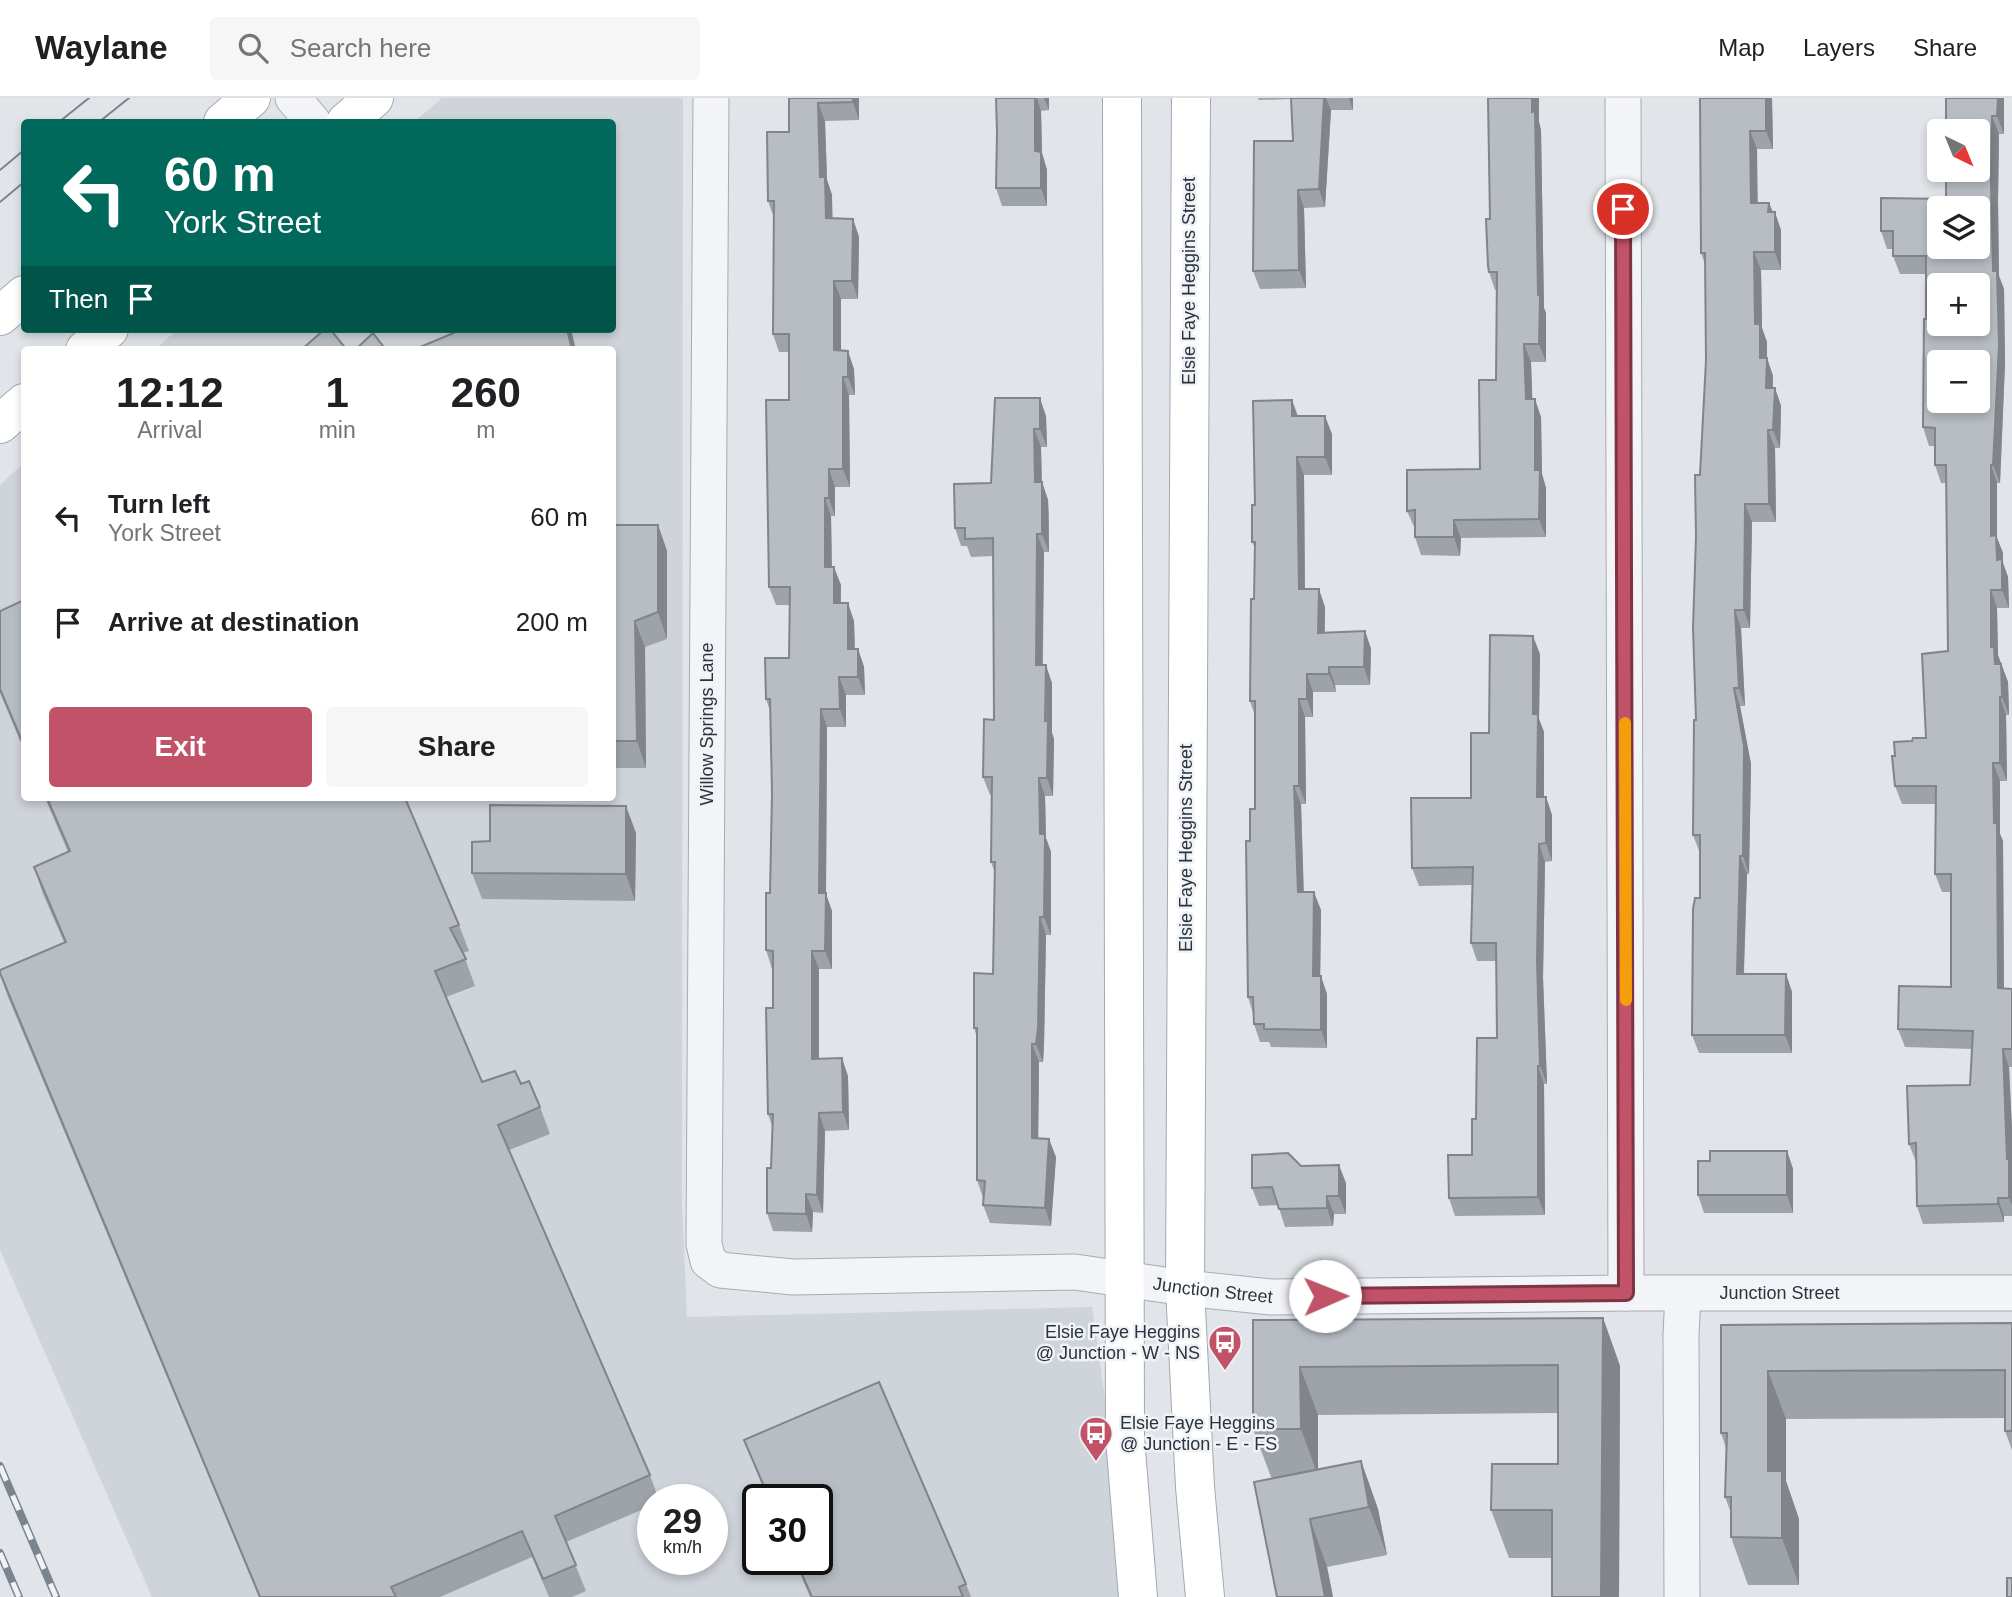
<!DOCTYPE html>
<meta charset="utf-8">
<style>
body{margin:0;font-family:Helvetica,sans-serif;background:#f6f6f6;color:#202124;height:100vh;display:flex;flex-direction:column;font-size:26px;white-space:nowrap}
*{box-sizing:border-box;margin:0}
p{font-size:23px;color:#757577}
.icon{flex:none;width:38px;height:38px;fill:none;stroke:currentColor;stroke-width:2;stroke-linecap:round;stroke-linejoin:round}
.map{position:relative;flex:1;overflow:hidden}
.sheet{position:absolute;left:21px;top:248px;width:595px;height:455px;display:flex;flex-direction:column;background:#fff;border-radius:7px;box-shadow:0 4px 10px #0003}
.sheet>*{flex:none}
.hud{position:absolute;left:21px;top:21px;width:595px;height:214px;border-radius:7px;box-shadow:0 4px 10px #0003;background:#00695c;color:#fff;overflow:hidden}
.needle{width:46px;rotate:137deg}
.fabs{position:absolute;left:1927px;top:21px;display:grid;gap:14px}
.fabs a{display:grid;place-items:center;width:63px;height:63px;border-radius:7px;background:#fff;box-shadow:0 4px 10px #0003;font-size:35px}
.speed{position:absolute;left:637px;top:1386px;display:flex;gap:14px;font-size:35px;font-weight:700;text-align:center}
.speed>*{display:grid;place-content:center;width:91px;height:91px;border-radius:50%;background:#fff;box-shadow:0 4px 10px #0003;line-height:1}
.speed small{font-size:18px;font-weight:400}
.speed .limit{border:4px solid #111;border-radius:10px;background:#fff;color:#111}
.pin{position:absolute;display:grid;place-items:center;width:60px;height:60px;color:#fff;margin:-30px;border:4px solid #fff;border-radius:50%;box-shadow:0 2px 7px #0007}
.me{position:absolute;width:77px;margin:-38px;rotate:89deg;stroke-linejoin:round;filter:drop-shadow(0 0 5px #0008)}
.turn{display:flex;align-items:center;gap:24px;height:147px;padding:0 28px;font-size:32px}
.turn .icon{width:91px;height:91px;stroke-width:2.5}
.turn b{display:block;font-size:49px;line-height:60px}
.then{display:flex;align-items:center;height:66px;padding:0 28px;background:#0003;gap:14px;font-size:26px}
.eta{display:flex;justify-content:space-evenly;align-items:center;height:119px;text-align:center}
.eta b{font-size:42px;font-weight:700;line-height:49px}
.action{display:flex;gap:14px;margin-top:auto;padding:14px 28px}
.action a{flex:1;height:80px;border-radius:7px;background:#c15268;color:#fff;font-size:28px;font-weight:700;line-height:80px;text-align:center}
.action a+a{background:#f6f6f6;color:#202124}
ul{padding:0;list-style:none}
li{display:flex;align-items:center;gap:21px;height:105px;padding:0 28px}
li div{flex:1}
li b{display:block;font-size:26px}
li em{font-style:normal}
header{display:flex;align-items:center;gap:42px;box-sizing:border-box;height:98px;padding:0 35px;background:#fff;border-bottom:2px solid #e0e0e0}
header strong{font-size:33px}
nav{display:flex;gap:38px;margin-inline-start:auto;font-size:24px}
.search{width:490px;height:63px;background:#f6f6f6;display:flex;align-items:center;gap:18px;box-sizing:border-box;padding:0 24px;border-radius:7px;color:#757577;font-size:26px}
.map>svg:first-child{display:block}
.built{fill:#cfd3da;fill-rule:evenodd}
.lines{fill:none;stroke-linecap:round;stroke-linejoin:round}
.minor-casing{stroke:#a7abb2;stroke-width:37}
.major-casing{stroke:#a1a9b3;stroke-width:40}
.minor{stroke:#f3f4f7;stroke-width:35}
.major{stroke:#fff;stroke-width:38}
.tram{stroke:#7c8490;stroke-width:2}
.rail-casing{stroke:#7c8490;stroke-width:8}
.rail{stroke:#f0f3f6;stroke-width:5;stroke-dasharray:16;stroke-linecap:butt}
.wall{fill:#9ea3a9}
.shaded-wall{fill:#818489}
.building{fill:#b8bdc4;stroke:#818489;stroke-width:2;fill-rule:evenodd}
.route-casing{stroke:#7d3544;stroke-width:18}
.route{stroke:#c15268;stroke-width:12}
.slow{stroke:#f59e0b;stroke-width:12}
.labels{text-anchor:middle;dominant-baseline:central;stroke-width:5;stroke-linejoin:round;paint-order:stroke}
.street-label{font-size:18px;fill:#2b333e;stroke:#f0f3f6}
.poi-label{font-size:18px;fill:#2b333e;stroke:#f0f3f6;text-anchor:end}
</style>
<header>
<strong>Waylane</strong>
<div class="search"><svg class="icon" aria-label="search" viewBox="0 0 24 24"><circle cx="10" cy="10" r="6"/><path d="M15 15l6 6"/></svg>Search here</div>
<nav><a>Map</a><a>Layers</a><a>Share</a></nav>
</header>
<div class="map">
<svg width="2012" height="1499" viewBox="0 0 2012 1499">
<rect width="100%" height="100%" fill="#e1e4e8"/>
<path class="built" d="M442,0H683L682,1106L687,1219L1092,1209L1133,1499H152L0,1152V387L24,365V700H612V252H154L178,231H612V24H414ZM653,1402H712V1461H653ZM758,1402H817V1461H758Z"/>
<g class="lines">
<defs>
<g id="minor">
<path d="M293,0L313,24"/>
<path id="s1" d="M711,0L704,1146L708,1163L720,1172L793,1179L1075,1174L1185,1190L1271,1199L1626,1195H2012"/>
<path d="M1623,0L1626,1195"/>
<path d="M1682,1499L1681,1237L1683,1196"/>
</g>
<path id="major" d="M1122,0L1125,1340L1138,1499
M1191,0L1185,1190L1195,1389L1205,1499
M223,24L251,0
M346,24L374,0
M0,218L24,197
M85,252L109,231
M0,326L24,305"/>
</defs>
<use href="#minor" class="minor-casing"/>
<use href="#major" class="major-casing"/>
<use href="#minor" class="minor"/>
<use href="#major" class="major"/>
<path class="tram" d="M59,24L89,0
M99,24L129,0
M0,72L24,52
M0,104L24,84"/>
<defs>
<path id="rail" d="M0,1368L56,1499
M0,1455L19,1499"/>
</defs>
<use href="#rail" class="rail-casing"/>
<use href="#rail" class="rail"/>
</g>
<path class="wall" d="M789,0H859V22L825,23L827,82L832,97V120L853,121L859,139L858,201H841V252L854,271L855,297H849L850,389H835V418H831L832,469L841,487V505L854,523L855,551H858L864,569L865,597H846V629H827L826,796L832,813V871H819V960L848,978L849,1032L825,1033L823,1115L813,1114L812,1134L773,1133L767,1115L771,1070L772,1028L768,1016L773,910V871H772L766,852L770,795L772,695L770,613L766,601L789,560L790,507H776L769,489L789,302V254H779L773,236L774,120L768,103L789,34Z
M996,0H1049V12L1041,13L1042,55L1047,72V108H1002L996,90L997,35Z
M1258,0H1353V12H1331L1325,109L1304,110L1306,190L1260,191L1253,173L1293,43L1291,1L1259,2Z
M1488,0H1539V24L1541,32L1544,210L1546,215V264H1531L1532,301L1541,319L1542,376L1546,390V439L1461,440L1460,458L1421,457L1415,439V431L1407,413L1480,371L1496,282V192H1495L1489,174L1490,121Z
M1700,0H1772L1773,51H1757V105H1769L1781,132V172H1761L1762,230L1767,244V260L1773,278V290H1775L1781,308L1780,350H1775L1776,424H1752L1750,530H1741L1745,608H1740L1751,666L1749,776H1747L1744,876H1786L1792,894V955H1699L1692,937L1700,800V755L1693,737L1696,622V438L1706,262L1705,166L1701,155Z
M1946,0H2004V36H1999L1998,103L1999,178L2004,191L2005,265L2000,385H1997V440L2003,455V465L2008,479L2009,510H1997L1998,558L2008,584L2009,617H2006L2007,683H2000V736L2003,743L2004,890L2012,891V969H2009L2012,1032V1118H2004V1124L1923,1126L1917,1108L1916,1064L1909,1046L1970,987L1972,951L1905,949L1898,931L1951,889V794H1942L1935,776L1936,706H1902L1895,688V658L1912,643L1926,640L1948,553L1946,385H1941L1935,367V348H1929L1923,329L1926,221V176H1900L1893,158V151H1887L1881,133L1946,101Z
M995,300L1046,318L1047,349H1041L1042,384L1048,402L1049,416V454H1044L1043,567L1052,585V635L1054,641L1053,698H1045L1046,740L1051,754V837H1046L1044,947L1043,964H1039L1038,1040L1056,1059L1051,1128L990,1125L983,1107V1100L977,1082V940L974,930L993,876L995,775L991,764L992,697H990L983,679L994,622L993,458L971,459L967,448H961L955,430L991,385Z
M1292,302L1298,318L1332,336V377H1304L1305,491L1325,509V535L1365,533L1371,551L1370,587H1335L1336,594H1313V619H1305L1306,706H1301L1304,794L1321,812L1320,878L1327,896V950L1271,949L1269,944H1260L1254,926L1253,915L1248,899L1250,743L1255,711V618L1250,603L1254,501L1255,450L1252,444L1255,407Z
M612,412L616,427H658L667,453V541L645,549L646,670H612Z
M24,502V652L0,595V513Z
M1540,556L1539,621L1544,634V699H1546L1552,717V763L1545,764L1543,880L1547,986H1544L1545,1117L1455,1118L1449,1100L1472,1057L1476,1021L1497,940L1496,863H1477L1471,845L1472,787L1419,788L1412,770L1471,700L1489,635Z
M45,700H405L459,827L469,853L463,855L475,888L446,899L482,984L521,986L540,1009L550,1036L509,1052L650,1377L659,1402H653V1407L566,1444L586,1493L572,1499H549L532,1459L440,1499H259L8,899L0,876L64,844L43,796L34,769L68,754Z
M636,735L635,803L482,801L472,775L490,743Z
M1787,1053L1793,1071V1115H1704L1698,1097L1710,1063Z
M1301,1068L1346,1085V1116H1334L1333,1128L1285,1129L1278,1107L1259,1108L1252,1090Z
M1603,1220L1620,1268L1619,1499H1552V1460H1509L1491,1412L1558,1366V1315L1318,1317V1371L1361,1363L1378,1411L1387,1457L1327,1469L1333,1499H1277L1283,1379H1271L1253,1331V1222Z
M2012,1225V1352L2005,1333V1320L1786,1321V1383L1799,1421V1487H1748L1731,1439V1415L1725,1399L1726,1350L1721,1335V1227Z
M744,1342L966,1486L971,1499H810L794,1461H817V1402H768Z"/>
<path class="shaded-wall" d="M853,0H859V22L853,4Z
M1035,0H1037L1041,13L1042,55L1047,72V108L1041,90L1035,53Z
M1044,0H1049V12Z
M1324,0H1326L1331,12L1325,109L1319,91Z
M1349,0H1353V12Z
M1532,0H1539V24L1541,32L1544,210L1546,215V264L1539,246Z
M1766,0H1772L1773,51L1766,33Z
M1998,0H2004V36L1997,18Z
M818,5L825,23L827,82L832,97L833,138L826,120L820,79Z
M1992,18L1999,36L1998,103L1999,178L2004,191L2005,265L2000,385L1993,367L1991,85Z
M1750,33L1757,51L1758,123L1751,105Z
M1298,92L1304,110L1306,190L1299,172Z
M1769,105L1775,121V114L1781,132V172L1775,154L1768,114Z
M853,121L859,139L858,201L852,183Z
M1754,154L1761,172L1762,230L1767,244V260L1773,278L1772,308L1766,290L1755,226Z
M834,183L841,201V270L834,252Z
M567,231H571L576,252H572Z
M1524,246L1531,264L1533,319L1526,301Z
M848,253L854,271L855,297L848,279Z
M843,279L849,297L850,389L843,371Z
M1775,290L1781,308L1780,350L1773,332Z
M1040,300L1046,318L1047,349L1040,331Z
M1535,301L1541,319L1542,376L1546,390V439L1539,421L1535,372Z
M1292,302L1298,320L1292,318Z
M1325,318L1332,336V377L1325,359Z
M1034,331L1041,349L1042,402L1035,384Z
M1768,332L1775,350L1776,424L1769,406Z
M1297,359L1304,377L1305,509L1299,491Z
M1991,367L1997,385V440L2003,455V465L2008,479L2009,510L2002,492L1991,438Z
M829,371L835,389V418L829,400Z
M1042,384L1048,402L1049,454L1042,436Z
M825,400L831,418L832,487L825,469Z
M1745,406L1752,424L1750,530L1744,512Z
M612,412L622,453L612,427Z
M1454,422L1461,440L1460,458L1454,439Z
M658,427L667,453V541L658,514Z
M1037,436L1044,454L1042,585L1036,567Z
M834,469L841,487L840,523L834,505Z
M1319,491L1325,509L1324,554L1318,535Z
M1991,492L1997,510L1998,557L2008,584L2009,617L2002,599L1991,549Z
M848,505L854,523L855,569L848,551Z
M1735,512L1741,530L1745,608L1739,590Z
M635,523L645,549L646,670L637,643Z
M1365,533L1371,551L1370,587L1364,569Z
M1533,538L1540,556L1539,621L1544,634V717L1537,699L1533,616Z
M858,551L864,569L865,597L858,579Z
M1046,567L1052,585V635L1054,641L1053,698L1047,680Z
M1329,569L1335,587L1336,594L1329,576Z
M1307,576L1313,594V619L1307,601Z
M839,579L846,597V629L840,611Z
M1734,590L1740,608L1751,666L1749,776L1743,758Z
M2000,599L2006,617L2007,683L2000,665Z
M1299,601L1305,619L1306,706L1299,688Z
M821,611L827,629L826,796L832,813V871L825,853L819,795Z
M1993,665L2000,683V736L2003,743L2004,908L1998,890Z
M1039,680L1045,698L1046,740L1051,754V837L1044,819L1040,736Z
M1294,688L1301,706L1304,812L1298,794Z
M1546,699L1552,717V763L1546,745Z
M626,708L636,735L635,803L626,776Z
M1539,746L1545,764L1543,880L1547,986L1540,968L1537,862Z
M1740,758L1747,776L1743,894L1737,876Z
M1314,794L1321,812L1320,896L1313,878Z
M1040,819L1046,837L1044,947L1043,964L1036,946Z
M812,853L819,871V979L812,961Z
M1786,876L1792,894V955L1785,937Z
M1321,878L1327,896V950L1321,932Z
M1032,946L1039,964L1038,1058L1032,1040Z
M2003,951L2009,969L2012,1032V1107L2009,1100Z
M842,960L848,978L849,1032L843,1014Z
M1538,968L1544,986L1545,1117L1538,1099Z
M819,1015L825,1033L823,1115L817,1097Z
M1049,1041L1056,1059L1051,1128L1045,1110Z
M1787,1053L1793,1071V1115L1787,1097Z
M1339,1067L1346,1085V1116L1339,1098Z
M806,1096L813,1114L812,1134L806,1116Z
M1327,1098L1334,1116L1333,1128L1327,1110Z
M1998,1100L2004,1118V1124L1998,1106Z
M1603,1220L1620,1268L1619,1499H1601Z
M1300,1269L1318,1317V1378L1301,1331Z
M1768,1273L1786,1321V1383L1799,1421V1487L1782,1440L1768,1373Z
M1361,1363L1378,1411L1387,1457L1369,1409Z
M1310,1421L1327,1469L1333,1499H1325Z"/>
<path class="building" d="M789,0H853V4L818,5L820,79H825L826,120L853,121L852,183H834V252L848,253V279H843V371H829V400H825V469H834V505H848V551H858V579H839L840,611H821L819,795H826L825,853H812V961L842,960L843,1014L819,1015L817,1097L806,1096V1116L767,1115V1070H771L773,1016H768L766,910H773V853L766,852V795H770L772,695L770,601H766L765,560H789L790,489H769L766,302H789V236H773L774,103H768L767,34H789Z
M996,0H1035V53L1041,54V90H996L997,35Z
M1291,0H1324L1319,91L1298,92L1299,172L1253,173L1254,43H1293Z
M1488,0H1532V14L1535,13L1538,197H1540L1539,246H1524L1526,301H1535V372H1540L1539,421L1454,422V439H1415V412L1407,413V372L1480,371L1479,282H1496L1497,174H1489L1488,168L1486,121H1490Z
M1700,0H1766V33H1750L1751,105H1769L1768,114H1775V154H1754L1755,226H1760V260H1767L1766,290H1775L1773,332H1768L1769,406H1745L1744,512H1735L1739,590H1734L1744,648L1743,758H1740L1737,876H1786L1785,937H1692L1693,811L1695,800H1700V737H1693L1694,622H1696L1693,530L1696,438L1695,377H1700L1706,262L1705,155H1701Z
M1946,0H1998L1997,18H1992L1991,85L1993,173H1997L1999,247L1993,367H1991V438L1996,437L1997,462L2002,461V492H1991V549H1994L1995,566H2001L2002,599H2000V665H1993L1994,725H1997L1998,890L2012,891V951H2003L2007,1061H2009V1100H1998V1106L1917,1108L1916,1045L1909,1046L1907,988L1970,987L1973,933L1898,931L1899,888L1951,889V776H1935L1936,688H1895L1892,658H1895L1894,644L1912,643L1913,640H1926L1922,556L1948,553L1946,367H1935V330L1923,329L1924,221H1926V158H1893V133H1881V100L1946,101V72H1978V33H1946ZM1939,110H1978V149H1939ZM1939,187H1978V226H1939ZM1939,264H1978V303H1939Z
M325,231H330L347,252H301Z
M463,231H567L572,252H413Z
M373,235L386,252H355Z
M995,300H1040V331H1034L1035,384H1042V436H1037L1036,567H1046L1045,623H1048L1047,680H1039L1040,736H1045L1044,819H1040L1038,929L1036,946H1032V1040L1049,1041L1045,1110L983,1107L985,1083L977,1082V930H974V875L993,876L995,764H991L992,679H983L984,621L994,622L993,440L965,441V430H955L954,386L991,385Z
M1292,302V318H1325V359H1297L1299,491H1319L1318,535L1365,533L1364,569H1329V576H1307V601H1299V688H1294L1298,794H1314L1313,878H1321V932L1264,931V926H1254L1253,899H1248L1246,743H1250V711H1255V603H1250L1251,501H1254L1255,444H1252V407H1255L1253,303Z
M612,427H658V514L635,523L637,643H612Z
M24,502V648L0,591V513Z
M1490,537L1533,538V616H1538L1537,699H1546V745L1539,746L1537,862L1540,968H1538V1099L1449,1100L1448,1057H1472V1021H1476L1477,940H1497L1496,845H1471L1473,769L1412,770L1411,700H1471V635H1489Z
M47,700H405L459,827L450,830L466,861L435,873L482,984L515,973L521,986L529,983L540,1009L498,1027L650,1377L555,1418L576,1467L543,1481L522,1433L391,1489L396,1499H260L0,875V872L66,844L34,769L70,753Z
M490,707L626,708V776L472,775V744L490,743Z
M1710,1053H1787V1097H1698V1063H1710Z
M1288,1055L1301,1068L1339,1067V1098H1327V1110L1279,1111L1272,1089L1252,1090V1057Z
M1603,1220L1601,1499H1552V1412H1491L1492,1366H1558V1267L1300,1269L1301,1331H1253V1222Z
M2012,1225V1333H2005V1272L1768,1273V1373H1782V1440L1731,1439V1399H1725L1727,1335H1721V1227Z
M879,1284L966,1486L959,1489L963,1499H812L795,1461H817V1402H770L744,1342Z
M1361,1363L1369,1409L1310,1421L1325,1499H1277L1254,1384Z
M2007,1480H2012V1499H2007Z"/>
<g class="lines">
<defs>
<path id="route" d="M1325,1198L1626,1195L1623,111"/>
</defs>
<use href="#route" class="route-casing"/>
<use href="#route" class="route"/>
<path class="slow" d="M1625,625L1626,902"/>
</g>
<defs>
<symbol id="bus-pin" viewBox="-11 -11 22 30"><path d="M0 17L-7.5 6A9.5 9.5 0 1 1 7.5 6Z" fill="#c15268" stroke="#f0f3f6"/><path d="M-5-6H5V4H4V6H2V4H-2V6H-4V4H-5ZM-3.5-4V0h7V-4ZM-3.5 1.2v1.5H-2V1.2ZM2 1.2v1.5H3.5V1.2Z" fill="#fff"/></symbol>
</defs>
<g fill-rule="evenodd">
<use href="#bus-pin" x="1206" y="1225" width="38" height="52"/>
<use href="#bus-pin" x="1077" y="1316" width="38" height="52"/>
</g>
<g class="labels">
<g class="street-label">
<text transform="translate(1189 183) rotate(-90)">Elsie Faye Heggins Street</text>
<text transform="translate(707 626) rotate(-90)">Willow Springs Lane</text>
<text transform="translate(1186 750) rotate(-90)">Elsie Faye Heggins Street</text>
<text stroke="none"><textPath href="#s1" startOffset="1673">Junction Street</textPath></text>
<text stroke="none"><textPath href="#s1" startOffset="2240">Junction Street</textPath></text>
</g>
<g class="poi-label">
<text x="1200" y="1234">Elsie Faye Heggins<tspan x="1200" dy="21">@ Junction - W - NS</tspan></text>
<text x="1120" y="1325" text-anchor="start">Elsie Faye Heggins<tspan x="1120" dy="21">@ Junction - E - FS</tspan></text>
</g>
</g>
</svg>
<div class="fabs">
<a><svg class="needle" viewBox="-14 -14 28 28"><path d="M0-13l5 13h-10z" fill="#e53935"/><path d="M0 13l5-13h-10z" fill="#757577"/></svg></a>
<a><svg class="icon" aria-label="layers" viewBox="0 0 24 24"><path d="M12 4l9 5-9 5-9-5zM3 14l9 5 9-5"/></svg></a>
<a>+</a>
<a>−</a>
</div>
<div class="speed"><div>29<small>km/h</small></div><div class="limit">30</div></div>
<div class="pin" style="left:1623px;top:111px;background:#d93025"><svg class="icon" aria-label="arrive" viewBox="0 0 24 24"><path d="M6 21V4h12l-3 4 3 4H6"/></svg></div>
<svg class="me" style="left:1325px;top:1198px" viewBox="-20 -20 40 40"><circle r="19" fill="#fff"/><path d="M0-13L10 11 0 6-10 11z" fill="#c15268"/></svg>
<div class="hud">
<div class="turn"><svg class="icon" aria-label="left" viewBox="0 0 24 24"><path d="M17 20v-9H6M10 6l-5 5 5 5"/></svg><div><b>60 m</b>York Street</div></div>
<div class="then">Then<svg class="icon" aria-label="arrive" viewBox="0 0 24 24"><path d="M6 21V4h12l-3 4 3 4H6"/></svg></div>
</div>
<section class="sheet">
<div class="eta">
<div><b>12:12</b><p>Arrival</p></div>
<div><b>1</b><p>min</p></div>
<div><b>260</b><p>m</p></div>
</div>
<ul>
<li><svg class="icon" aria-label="left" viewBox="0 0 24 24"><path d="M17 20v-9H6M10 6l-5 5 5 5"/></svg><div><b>Turn left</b><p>York Street</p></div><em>60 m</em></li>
<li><svg class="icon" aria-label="arrive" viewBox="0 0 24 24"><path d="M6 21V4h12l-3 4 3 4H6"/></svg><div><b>Arrive at destination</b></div><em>200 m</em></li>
</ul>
<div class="action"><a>Exit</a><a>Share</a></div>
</section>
</div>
